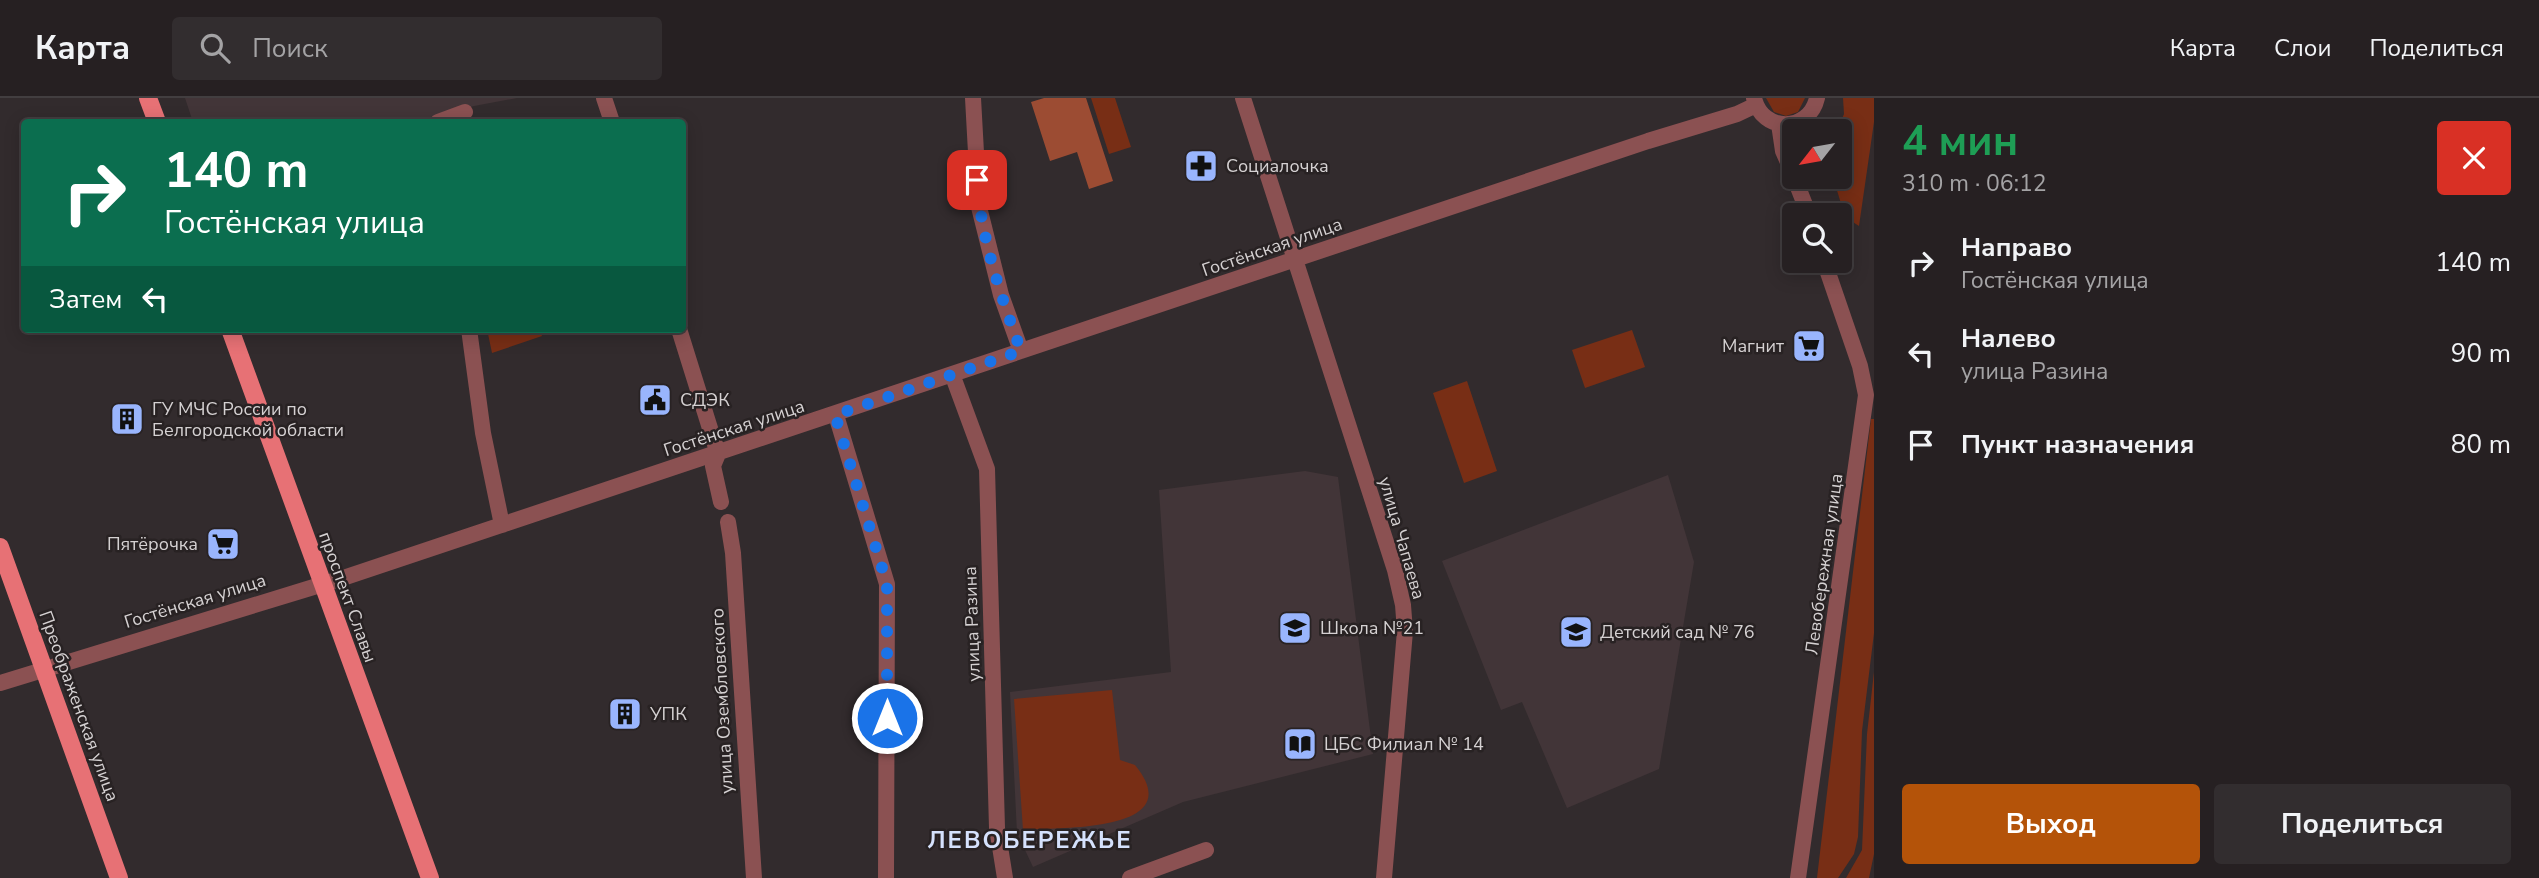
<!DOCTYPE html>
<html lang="ru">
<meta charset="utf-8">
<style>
body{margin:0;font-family:"Nunito Sans",sans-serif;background:#322d2f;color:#f1f3f6;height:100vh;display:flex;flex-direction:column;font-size:26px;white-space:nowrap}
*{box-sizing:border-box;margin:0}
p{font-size:23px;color:#a4a3a5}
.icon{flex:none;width:38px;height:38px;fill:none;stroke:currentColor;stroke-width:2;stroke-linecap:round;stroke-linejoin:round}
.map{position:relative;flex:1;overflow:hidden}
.details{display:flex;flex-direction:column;background:#262022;width:665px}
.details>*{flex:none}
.guide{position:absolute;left:21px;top:21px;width:665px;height:214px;border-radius:7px;box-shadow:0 4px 18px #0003,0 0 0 2px #423e40;background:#0b6e4f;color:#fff;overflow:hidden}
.needle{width:46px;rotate:239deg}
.buttons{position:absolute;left:1782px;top:21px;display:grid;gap:14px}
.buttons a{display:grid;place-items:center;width:70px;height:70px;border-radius:7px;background:#262022;box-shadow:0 4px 18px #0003,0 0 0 2px #423e40;font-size:35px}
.pin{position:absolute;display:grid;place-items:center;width:60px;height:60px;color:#fff;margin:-30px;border-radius:14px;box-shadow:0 4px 10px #0006}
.me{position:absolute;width:77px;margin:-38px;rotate:0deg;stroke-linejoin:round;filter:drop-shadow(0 0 5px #0008)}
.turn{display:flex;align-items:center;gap:24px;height:147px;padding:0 28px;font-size:32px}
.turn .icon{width:91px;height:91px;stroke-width:2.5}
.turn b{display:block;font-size:49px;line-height:60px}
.then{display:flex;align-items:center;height:66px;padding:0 28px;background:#0003;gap:14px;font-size:26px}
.round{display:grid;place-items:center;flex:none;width:74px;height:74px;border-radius:7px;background:#322d2f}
.headline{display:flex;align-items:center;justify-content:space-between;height:119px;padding:0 28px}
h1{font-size:42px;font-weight:700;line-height:52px;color:#1e9e55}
.primary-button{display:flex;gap:14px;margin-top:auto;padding:14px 28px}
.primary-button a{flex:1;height:80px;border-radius:7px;background:#b45309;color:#fff;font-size:28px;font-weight:700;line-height:80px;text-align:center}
.primary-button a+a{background:#322d2f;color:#f1f3f6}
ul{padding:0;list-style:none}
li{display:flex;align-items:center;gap:21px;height:91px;padding:0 28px}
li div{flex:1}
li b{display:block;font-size:26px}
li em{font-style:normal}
header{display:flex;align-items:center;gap:42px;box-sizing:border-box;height:98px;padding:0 35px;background:#262022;border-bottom:2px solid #423e40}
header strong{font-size:33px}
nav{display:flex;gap:38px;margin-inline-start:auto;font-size:24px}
.search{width:490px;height:63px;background:#322d2f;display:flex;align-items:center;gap:18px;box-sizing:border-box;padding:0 24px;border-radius:7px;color:#a4a3a5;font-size:26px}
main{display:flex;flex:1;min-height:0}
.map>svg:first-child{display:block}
.built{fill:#423538}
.green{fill:#782e15}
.forest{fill:#9c4c33}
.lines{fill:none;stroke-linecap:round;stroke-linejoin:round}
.minor{stroke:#8b5152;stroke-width:16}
.major{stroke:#e77175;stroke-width:18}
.route{stroke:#1a73e8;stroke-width:12;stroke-dasharray:0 21.6}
.labels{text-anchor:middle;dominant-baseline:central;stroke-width:5;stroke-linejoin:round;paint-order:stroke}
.poi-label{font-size:18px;fill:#d5d1d2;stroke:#282223;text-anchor:start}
.street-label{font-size:18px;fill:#d5d1d2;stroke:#282223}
.district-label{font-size:24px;font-weight:bold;letter-spacing:2px;fill:#d5e1fc;stroke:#282223}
</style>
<header>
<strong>Карта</strong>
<div class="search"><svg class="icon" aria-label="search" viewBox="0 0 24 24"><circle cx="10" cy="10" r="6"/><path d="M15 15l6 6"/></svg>Поиск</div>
<nav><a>Карта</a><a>Слои</a><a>Поделиться</a></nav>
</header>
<main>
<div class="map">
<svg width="1874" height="780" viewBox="0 0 1874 780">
<rect width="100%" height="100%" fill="#322b2d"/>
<path class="built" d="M185,0H517L474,8L424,24H193Z
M1305,373L1338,379L1373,656L1183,704L1033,769L1017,735L1010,594L1171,574L1159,392Z
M1668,377L1694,464L1659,671L1567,710L1522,604L1501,612L1442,463Z"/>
<path class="green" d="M1091,0H1115L1131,49L1109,56Z
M1766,0H1805L1798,14L1786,18L1774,14Z
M1843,0H1874V24L1859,128L1845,119L1833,79H1839L1837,33L1844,16Z
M487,231H539L542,238L492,255Z
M1632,232L1645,269L1585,290L1572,252Z
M1467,283L1497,373L1464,385L1433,295Z
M1871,321H1874V535L1862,633L1858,739L1854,756L1838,780H1817Z
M1874,574V756L1869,780H1846L1862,752L1867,636Z
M1112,592L1120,662L1135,667C1191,735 1058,729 1023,732L1014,601Z"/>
<path class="forest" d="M1044,0H1086L1113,83L1089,91L1077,54L1050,63L1031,4Z"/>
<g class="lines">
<path class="minor" d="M604,0L612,24
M973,0L979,109L1001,197L1021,253
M1243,0L1395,472L1403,507L1405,533L1384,780
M1754,0C1762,35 1809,35 1817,0
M438,24L465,14
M1779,26L1783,53L1794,78
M1794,79L1809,117
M469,231L483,335L502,427
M679,231L718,356L713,368L721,404
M952,276L987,371L997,730L1005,780
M836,317L887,486L886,780
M728,424L733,455L754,780
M0,585L343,480L1648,43L1737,16L1756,7
M1130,780L1206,752
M1798,780L1866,297L1860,268L1824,163"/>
<path class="major" d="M148,0L157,24
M230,231L430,780
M0,449L119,780"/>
</g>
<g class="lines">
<path class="route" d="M887,620V486L835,317L1021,253C1001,198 981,141 977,82"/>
</g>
<defs>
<symbol id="pharmacy-square" viewBox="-11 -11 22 22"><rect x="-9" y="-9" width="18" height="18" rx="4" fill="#99b5fd" stroke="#282223"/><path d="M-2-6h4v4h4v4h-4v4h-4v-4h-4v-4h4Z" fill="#111"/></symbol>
<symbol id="supermarket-square" viewBox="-11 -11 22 22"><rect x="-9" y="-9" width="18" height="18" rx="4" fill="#99b5fd" stroke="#282223"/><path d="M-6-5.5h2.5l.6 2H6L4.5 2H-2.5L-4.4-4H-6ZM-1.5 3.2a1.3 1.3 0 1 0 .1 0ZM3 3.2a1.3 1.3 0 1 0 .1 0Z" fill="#111"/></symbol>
<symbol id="civic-square" viewBox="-11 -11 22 22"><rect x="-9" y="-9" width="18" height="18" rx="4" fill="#99b5fd" stroke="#282223"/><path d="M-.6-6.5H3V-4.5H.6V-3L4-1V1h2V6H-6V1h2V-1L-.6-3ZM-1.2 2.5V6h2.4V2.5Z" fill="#111"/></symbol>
<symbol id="building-square" viewBox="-11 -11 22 22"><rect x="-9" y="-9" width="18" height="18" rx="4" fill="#99b5fd" stroke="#282223"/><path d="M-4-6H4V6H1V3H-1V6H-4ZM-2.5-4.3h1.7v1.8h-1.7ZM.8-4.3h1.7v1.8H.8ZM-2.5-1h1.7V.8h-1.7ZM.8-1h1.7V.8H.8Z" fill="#111"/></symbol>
<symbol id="school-square" viewBox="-11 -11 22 22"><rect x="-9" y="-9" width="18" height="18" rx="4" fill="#99b5fd" stroke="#282223"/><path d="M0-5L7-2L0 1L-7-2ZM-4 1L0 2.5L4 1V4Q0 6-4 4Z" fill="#111"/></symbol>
<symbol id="library-square" viewBox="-11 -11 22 22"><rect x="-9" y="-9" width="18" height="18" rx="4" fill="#99b5fd" stroke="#282223"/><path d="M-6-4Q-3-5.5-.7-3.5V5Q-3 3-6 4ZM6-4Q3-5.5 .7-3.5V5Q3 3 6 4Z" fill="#111"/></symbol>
</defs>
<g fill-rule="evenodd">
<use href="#pharmacy-square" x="1182" y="49" width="38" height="38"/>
<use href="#supermarket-square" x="1790" y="229" width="38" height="38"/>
<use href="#civic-square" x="636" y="283" width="38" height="38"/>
<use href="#building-square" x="108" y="302" width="38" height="38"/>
<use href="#supermarket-square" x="204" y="427" width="38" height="38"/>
<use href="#school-square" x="1276" y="511" width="38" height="38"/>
<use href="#school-square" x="1557" y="515" width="38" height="38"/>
<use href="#building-square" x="606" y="597" width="38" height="38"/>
<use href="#library-square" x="1281" y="627" width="38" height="38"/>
</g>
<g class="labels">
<g class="poi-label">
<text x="1226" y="68">Социалочка</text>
<text x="1784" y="248" text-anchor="end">Магнит</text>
<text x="680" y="302">СДЭК</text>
<text x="152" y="311">ГУ МЧС России по<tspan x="152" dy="21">Белгородской области</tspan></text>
<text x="198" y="446" text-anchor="end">Пятёрочка</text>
<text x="1320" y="530">Школа №21</text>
<text x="1600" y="534">Детский сад № 76</text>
<text x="650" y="616">УПК</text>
<text x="1324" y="646">ЦБС Филиал № 14</text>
</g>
<g class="street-label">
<text transform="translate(1272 149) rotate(-19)">Гостёнская улица</text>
<text transform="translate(734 330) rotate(-18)">Гостёнская улица</text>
<text transform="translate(1402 440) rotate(74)">улица Чапаева</text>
<text transform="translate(1824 466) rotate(-82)">Левобережная улица</text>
<text transform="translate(348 499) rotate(70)">проспект Славы</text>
<text transform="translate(195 503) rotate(-17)">Гостёнская улица</text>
<text transform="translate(972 526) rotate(-92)">улица Разина</text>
<text transform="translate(722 603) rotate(-93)">улица Озембловского</text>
<text transform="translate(79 608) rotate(70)">Преображенская улица</text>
</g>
<g class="district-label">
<text x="1030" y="742">ЛЕВОБЕРЕЖЬЕ</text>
</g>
</g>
</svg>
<div class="buttons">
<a><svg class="needle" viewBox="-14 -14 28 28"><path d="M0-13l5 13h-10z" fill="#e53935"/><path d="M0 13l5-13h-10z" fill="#a4a3a5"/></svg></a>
<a><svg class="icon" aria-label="search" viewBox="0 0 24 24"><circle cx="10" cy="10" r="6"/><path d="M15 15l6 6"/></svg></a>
</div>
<div class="pin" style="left:977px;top:82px;background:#d93025"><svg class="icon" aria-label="arrive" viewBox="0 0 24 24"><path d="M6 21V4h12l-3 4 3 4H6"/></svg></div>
<svg class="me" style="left:887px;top:620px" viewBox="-20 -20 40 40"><circle r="17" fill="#1a73e8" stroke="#fff" stroke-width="3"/><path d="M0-11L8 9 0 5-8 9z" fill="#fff"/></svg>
<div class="guide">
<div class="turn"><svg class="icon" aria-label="right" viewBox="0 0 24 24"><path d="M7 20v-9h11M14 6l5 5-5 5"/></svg><div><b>140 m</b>Гостёнская улица</div></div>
<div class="then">Затем<svg class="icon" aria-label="left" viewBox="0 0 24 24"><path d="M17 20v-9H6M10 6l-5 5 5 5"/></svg></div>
</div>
</div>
<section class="details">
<div class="headline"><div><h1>4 мин</h1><p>310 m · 06:12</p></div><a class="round" style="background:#d93025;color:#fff"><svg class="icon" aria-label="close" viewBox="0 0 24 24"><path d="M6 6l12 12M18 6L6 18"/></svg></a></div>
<ul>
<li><svg class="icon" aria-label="right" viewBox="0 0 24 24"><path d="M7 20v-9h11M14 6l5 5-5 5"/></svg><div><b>Направо</b><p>Гостёнская улица</p></div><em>140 m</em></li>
<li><svg class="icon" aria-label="left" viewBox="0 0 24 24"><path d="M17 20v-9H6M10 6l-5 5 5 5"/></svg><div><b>Налево</b><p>улица Разина</p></div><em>90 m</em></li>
<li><svg class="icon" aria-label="arrive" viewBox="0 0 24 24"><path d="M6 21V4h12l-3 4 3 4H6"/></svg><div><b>Пункт назначения</b></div><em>80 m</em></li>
</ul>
<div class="primary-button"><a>Выход</a><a>Поделиться</a></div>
</section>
</main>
